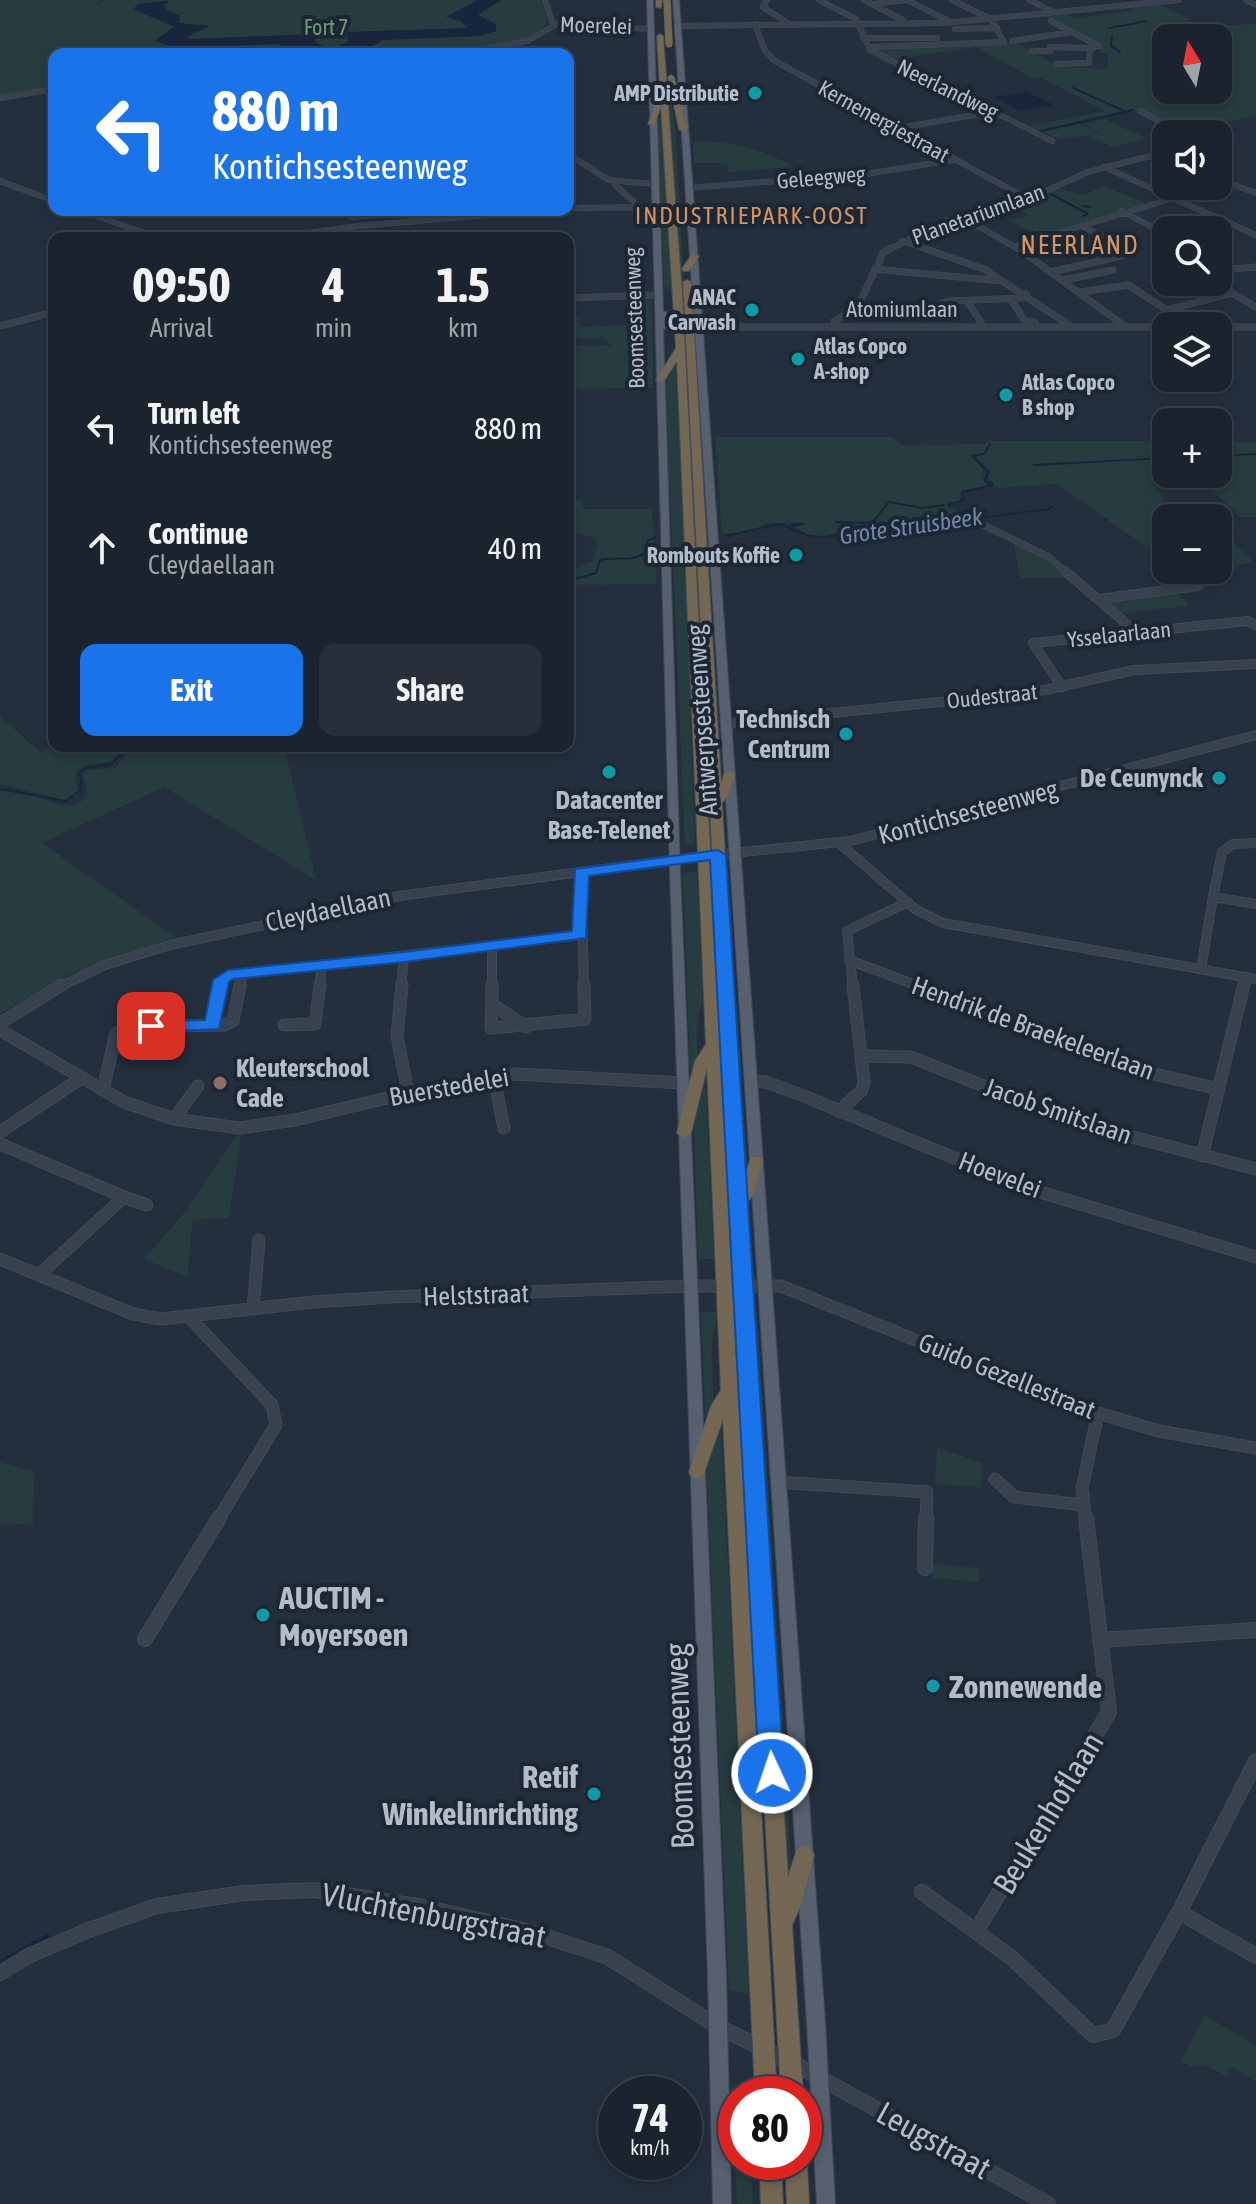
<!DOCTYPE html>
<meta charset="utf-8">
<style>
body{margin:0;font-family:"Asap Condensed",sans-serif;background:#282f3a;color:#f1f3f6;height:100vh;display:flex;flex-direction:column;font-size:30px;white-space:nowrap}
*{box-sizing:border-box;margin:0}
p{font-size:26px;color:#a0a4aa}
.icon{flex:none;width:44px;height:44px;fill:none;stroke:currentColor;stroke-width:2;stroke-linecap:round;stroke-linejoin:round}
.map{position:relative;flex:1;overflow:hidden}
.sheet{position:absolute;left:48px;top:232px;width:526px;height:520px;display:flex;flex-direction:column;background:#1b232e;border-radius:16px;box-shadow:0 4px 12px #0003,0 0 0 2px #39404a}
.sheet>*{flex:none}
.hud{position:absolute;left:48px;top:48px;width:526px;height:168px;border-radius:16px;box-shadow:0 4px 12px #0003,0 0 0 2px #39404a;background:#1a73e8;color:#fff;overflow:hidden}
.needle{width:52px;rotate:350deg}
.tools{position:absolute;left:1152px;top:24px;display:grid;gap:16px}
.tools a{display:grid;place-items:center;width:80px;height:80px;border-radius:16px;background:#1b232e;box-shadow:0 4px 12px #0003,0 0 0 2px #39404a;font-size:40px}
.speed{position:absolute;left:598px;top:2076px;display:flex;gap:16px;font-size:40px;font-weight:700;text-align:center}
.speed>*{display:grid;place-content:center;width:104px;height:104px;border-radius:50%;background:#1b232e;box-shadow:0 4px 12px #0003,0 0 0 2px #39404a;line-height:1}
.speed small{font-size:20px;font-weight:400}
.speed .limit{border:12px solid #d22;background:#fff;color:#111}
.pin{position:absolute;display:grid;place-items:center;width:68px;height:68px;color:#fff;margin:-34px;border-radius:16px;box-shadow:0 4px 12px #0006}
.me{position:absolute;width:88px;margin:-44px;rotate:357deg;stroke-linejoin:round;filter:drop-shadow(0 0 6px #0008)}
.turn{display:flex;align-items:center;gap:28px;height:168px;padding:0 32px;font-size:36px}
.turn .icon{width:104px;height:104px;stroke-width:2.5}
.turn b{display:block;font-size:56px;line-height:68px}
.eta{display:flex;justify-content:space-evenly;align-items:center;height:136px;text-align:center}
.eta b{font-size:48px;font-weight:700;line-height:56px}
.button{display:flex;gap:16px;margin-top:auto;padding:16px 32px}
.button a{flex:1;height:92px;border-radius:16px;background:#1a73e8;color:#fff;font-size:32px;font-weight:700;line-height:92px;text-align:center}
.button a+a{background:#282f3a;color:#f1f3f6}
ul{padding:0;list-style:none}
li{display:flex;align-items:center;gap:24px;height:120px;padding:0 32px}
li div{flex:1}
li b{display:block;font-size:30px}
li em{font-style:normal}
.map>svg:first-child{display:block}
.green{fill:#263c3f;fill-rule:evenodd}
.water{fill:#17263c}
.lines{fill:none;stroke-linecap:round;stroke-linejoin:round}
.stream-far1{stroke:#17263c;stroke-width:2}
.stream{stroke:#17263c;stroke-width:4}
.minor-far4-casing{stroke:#414a57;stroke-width:6}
.minor-far3-casing{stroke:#414a57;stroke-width:7}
.minor-far2-casing{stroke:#414a57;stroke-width:10}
.minor-far1-casing{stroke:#414a57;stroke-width:13}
.minor-casing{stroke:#414a57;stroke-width:16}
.major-casing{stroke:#414a57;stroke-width:2}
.highway-casing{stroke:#434c59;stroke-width:2}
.minor-far4{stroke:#38414e;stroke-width:5}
.minor-far3{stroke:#38414e;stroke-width:6}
.minor-far2{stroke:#38414e;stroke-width:8}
.minor-far1{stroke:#38414e;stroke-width:11}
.minor{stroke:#38414e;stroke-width:14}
.major{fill:#56606e;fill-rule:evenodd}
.highway{fill:#746855;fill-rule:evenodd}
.highway-bridge-casing{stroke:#434c59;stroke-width:8;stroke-linecap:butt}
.highway-bridge{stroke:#746855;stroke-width:7}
.route{fill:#1a73e8;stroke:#114b97;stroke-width:2}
.culture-dot{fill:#0f9aa8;stroke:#1d2633;stroke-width:3}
.education-dot{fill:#8d6e63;stroke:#1d2633;stroke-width:3}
.labels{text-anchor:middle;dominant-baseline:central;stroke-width:8;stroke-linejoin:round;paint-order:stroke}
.far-street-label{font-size:22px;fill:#b4bcc9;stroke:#1d2633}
.far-park-label{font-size:22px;fill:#6b9a76;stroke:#1d2633}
.far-poi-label{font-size:22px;font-weight:bold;fill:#b4bcc9;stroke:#1d2633;text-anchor:end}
.far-neighbourhood-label{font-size:24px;letter-spacing:2px;fill:#d59563;stroke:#1d2633}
.far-water-label{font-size:24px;font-style:italic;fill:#6d86a8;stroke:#1d2633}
.far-quarter-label{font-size:26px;letter-spacing:2px;fill:#d59563;stroke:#1d2633}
.poi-label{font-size:26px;font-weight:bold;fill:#b4bcc9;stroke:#1d2633;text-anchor:end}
.street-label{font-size:26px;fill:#b4bcc9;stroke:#1d2633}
.near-poi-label{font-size:32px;font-weight:bold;fill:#b4bcc9;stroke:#1d2633;text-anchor:start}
.near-street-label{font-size:32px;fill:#b4bcc9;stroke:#1d2633}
</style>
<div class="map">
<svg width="1256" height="2204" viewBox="0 0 1256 2204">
<rect width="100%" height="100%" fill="#242f3e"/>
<path class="green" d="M0,0H99L95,6L106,0H541L548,21L539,32L525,39L448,54H54V87L0,95Z
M1157,4L1191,19L1185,21L1199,27L1256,24V116L1180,132L1139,110L1041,131L1029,126L1105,111L1042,78L1034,79L976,47L894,60L872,48L1014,42L1060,67L1107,69L1109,54L1100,53L1101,44L1046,17L1003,19L1063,13L1076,18L1131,11L1133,9L1127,8ZM1166,38H1218V90H1166Z
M664,44L676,135L684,286L680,285Z
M657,116L664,121L674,290L664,287Z
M1105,119L1147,139L1113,147L1090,137L1093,135L1059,139L1043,132L1080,124L1112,139L1084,124Z
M697,141C732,141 763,149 793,167L729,172L727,163H694L693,143Z
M1104,186L1145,203L1044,238L1008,220L1029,215L1012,205L1058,188L1083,195Z
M652,299L653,388L568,389V345L611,346L603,336L596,339L568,337V301H572L581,327L645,324L638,300Z
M693,331L723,784L720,788Z
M677,361L694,707L691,708L690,718L695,844L685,845L665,375Z
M685,372H689L707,713H703Z
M715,437H892L903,445L985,444L987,441H1166V474H1218V442H1256V517H1240L1196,474L1157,484L1164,503L1196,518H1166V556L1147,547L1056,484L993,488L995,484L987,477L991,472L974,454L970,455L983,468L982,480L989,486L960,491V501L946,503L948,507L966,516L836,533C824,540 806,536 796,527L804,525L803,522L766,523L750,532L722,534Z
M582,499L583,509H652L657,584L570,585L568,605V572L592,561L598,545L593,537L568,533V500Z
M1218,528L1253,561L1206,575L1195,570H1218Z
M1013,539L1049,557L1068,578H1020Z
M1179,593L1189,606L1119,613L1105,601Z
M0,716L41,753L54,744L122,748L111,762L86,765L77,770L75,777L79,793L68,801L0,784Z
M131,746H284L316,880L164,787L42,843L175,937L68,975L0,1014V786C9,795 24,791 36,796C48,801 82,816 86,792C87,787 84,780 83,774L87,770L116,768Z
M727,868L748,1174L744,1183L726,869Z
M697,872L703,1002C694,1023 699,1049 696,1071H690L683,873Z
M703,1075H705L714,1259H698L694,1128Z
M236,1136L241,1137L229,1218L193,1220L187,1277L144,1259L184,1213Z
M701,1312H717C718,1321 714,1328 713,1337C708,1370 720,1394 706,1427Z
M751,1312H757L792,1874H788Z
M718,1424H721L749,1995L729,1989L706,1463Z
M937,1447L982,1463L981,1488L935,1484Z
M0,1462L34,1471L33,1525L0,1523Z
M932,1564L979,1568V1582L931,1578Z
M1205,2015L1256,2046V2082L1232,2067L1226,2076L1204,2065L1190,2066L1181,2061Z
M732,2083L750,2094H736V2162H751L753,2204H737Z"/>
<path class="water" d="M477,0H501L478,15L496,24V31L480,36L383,40L358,54H300L278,44L174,48L156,41L158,38L174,27L133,9L139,4L166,1L169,2L164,5L166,10L180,16L179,23L210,26L188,36L189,39L313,34L316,43L332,49L348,42L346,32L467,28L461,21L446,17Z
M1027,92L1054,105L1020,111L994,97Z"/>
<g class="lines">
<path class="stream-far1" d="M1121,26L1146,21
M1109,28L1119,26
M1112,36L1111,46L1120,52
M1073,88L1124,111
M1040,131L1133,110
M1049,193L1088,214L1083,216
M1083,206L1090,207
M1218,456L1256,454
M1034,465L1166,458
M949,505L964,500L963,492L993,485L985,481L988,472L972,456L984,454L990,444
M836,522L872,523L889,502L923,508L944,505
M792,525L803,524
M725,536L780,524L809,536L825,537L1049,509L1052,506
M568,581L596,573L600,560C617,556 633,564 647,551L648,540L655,538
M0,789L66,801L81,790L80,773L85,768L112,764L126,746"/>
<path class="stream" d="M0,1962L47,1936"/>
<defs>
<path id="minor-far4" d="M545,0L552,21
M767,0L763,7L789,24
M819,0L856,19L870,50L1052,141
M864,0L903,20
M907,0L947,20
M1029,0L1052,11
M1246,0L1256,5
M874,4L905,0
M1051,21L1099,46L1090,48
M755,24L765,51L775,61L1028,199
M678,26L944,23L1179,0
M955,29L997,28
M863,38H937
M1012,41L1072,32
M869,47L1004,42L991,19L952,0
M1032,51H1050V47L1090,48
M461,54L527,41L557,24L651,29
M1057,64L1089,63L1090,48
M0,98L54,89
M1140,111L1184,134
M899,128L992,112
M568,154L609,180L654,184
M1104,167L1256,235
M1218,179L1256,193
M0,181L54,201
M616,182L615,185L633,201
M689,188L866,174L953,160
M568,208L654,207
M80,210L158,238
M1121,211L1166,234
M960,216L1022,251
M351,217L440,210
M1084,227L1130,251
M272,238L358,226L545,210
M902,241L932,251
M1015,246L1174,198
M886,251L948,220L1028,199L1088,172L1166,152"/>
<path id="minor-far3" d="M926,249L984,269L1072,327
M1019,249L1126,327
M875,269L1000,281
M1218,270L1256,267
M1051,272L1134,253L1127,249
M1218,278L1232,293L1256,307
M1064,280L1113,270
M1080,292L1128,285L1167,310L1232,293
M568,298L657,295
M967,301L981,322
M1012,301L1024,320L1035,323
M857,308L928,309L949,301L1023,298L1026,294
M0,326L54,312
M699,327H1166
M834,327V321L857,308L883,253L889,249
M1218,327H1256
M983,525L1049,557L1067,573"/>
<path id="minor-far2" d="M1065,571L1136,632
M1098,599L1199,586
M1062,687L1033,643L1248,621L1256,625
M726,724L1036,692L1134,670L1256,664
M839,843L915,909L943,923L1256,979
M581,872L584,987
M1213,897L1222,852L1233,844L1256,843
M849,960L921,987
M1201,969L1213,897L1256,904
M242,974L581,935
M59,987L105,965L170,945L399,896L694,857L850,841L1256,735
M220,987L221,980L228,975L242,974L240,987
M319,987L322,966
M401,987L404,957
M492,987V946
M853,987L847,931L908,902
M1244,987L1246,977"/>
<path id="minor-far1" d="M402,985L397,1036L408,1093
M492,985L491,1028L585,1019L584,985
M916,985L1154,1074L1219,1089
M492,1004L526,1027
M0,1023L62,985
M213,1025L220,985
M284,1025L315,1024L320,985
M0,1030L124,1102L174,1119L239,1128L295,1120L408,1093L515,1074L683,1083
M114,1043L146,1029
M862,1056L911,1057L1074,1122L1256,1169
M494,1078L504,1128
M750,1081L766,1082L806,1097L1027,1188L1256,1257
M103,1090L116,1033L132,1027L224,1025L233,1021L240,985
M839,1111L862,1090L864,1082L853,985
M174,1119L198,1086
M0,1132L80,1079
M0,1144L124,1197
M1202,1156L1244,985
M0,1259L133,1314L161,1319L313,1302L391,1297L690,1286H781L1098,1413L1159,1431L1256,1448
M39,1275L124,1197L147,1205
M253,1309L259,1240
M189,1317L272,1405L276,1425L218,1520
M995,1479L1014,1497L1084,1505
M777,1482L927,1492L926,1520
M1086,1520L1082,1488L1098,1413"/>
<path id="minor" d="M925,1568L926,1518
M145,1639L219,1518
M1100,1640L1256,1630
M922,1892L1012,1958L1093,2035L1113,2030L1179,1912L1256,1761
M1179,1912L1256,1956
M978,1928L1109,1712L1086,1518
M0,1973L28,1956L86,1931L157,1906L244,1893L315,1890L423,1907L535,1933L608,1957L717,2026L802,2068L1048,2204"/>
<path id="major" d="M647,0H653L663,311L667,313L668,324C677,330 687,323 695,328L672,332L663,328L680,871L726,1976L731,2204H713L708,1976L670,871Z
M673,0H679L825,2023L835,2204H817L807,2023Z"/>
<path id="highway" d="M656,0H662L661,8L656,7Z
M660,34L663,36L682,293L732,1285L777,2094H755L723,1419L703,1476L697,1478L691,1476L689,1472L711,1406L721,1390L707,1068L691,1133L684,1138L677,1133L695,1061L706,1044L677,361L663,382L656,380L676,348L661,107L654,125L648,124L660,91L657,36Z
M671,75L674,77L687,129L683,131L679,129L668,77Z
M692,254L699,256L689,271H683L682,269Z
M687,280L691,282L721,783L725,772H733L735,774L729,794L722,803L744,1178L751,1157H761L763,1160L754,1193L745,1206L788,1877L797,1849L804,1846L811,1849L814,1855L801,1905L792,1925L803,2094H781L736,1313L683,282Z
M804,2155L807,2162L809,2204H787L785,2162H804Z
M759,2162H781L783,2204H761Z"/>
</defs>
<use href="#minor-far4" class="minor-far4-casing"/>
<use href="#minor-far3" class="minor-far3-casing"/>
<use href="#minor-far2" class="minor-far2-casing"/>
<use href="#minor-far1" class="minor-far1-casing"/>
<use href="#minor" class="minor-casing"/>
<use href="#major" class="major-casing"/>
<use href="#highway" class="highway-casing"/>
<use href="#minor-far4" class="minor-far4"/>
<use href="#minor-far3" class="minor-far3"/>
<use href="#minor-far2" class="minor-far2"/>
<use href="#minor-far1" class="minor-far1"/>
<use href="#minor" class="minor"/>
<use href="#major" class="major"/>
<use href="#highway" class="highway"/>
<defs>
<path id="highway-bridge" d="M667,0L669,44"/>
</defs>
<use href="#highway-bridge" class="highway-bridge-casing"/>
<use href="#highway-bridge" class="highway-bridge"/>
</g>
<path class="route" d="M718,850L726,855L784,1773L780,1780L772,1783L763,1780L759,1773L710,860L589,876L586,938L404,962L233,979L229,982L219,1029L151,1032L142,1026L151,1021L205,1020L213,980L228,970L404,952L572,931L575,869Z"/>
<g class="culture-dot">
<circle cx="755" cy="93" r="8"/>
<circle cx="752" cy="310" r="8"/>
<circle cx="798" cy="359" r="8"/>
<circle cx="1006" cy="395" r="8"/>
<circle cx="796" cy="555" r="8"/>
<circle cx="846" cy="734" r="8"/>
<circle cx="609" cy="772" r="8"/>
<circle cx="1219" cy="778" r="8"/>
<circle cx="263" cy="1615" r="8"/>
<circle cx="933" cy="1686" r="8"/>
<circle cx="594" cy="1794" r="8"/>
</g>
<circle class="education-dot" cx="220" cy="1083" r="8"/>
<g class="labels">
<g class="far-street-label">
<text transform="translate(596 25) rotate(2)">Moerelei</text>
<text transform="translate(948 89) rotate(26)">Neerlandweg</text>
<text transform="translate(884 121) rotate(29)">Kernenergiestraat</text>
<text transform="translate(821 177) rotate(-5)">Geleegweg</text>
<text transform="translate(978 214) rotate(-20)">Planetariumlaan</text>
<text x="902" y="309">Atomiumlaan</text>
<text transform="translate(634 318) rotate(-92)">Boomsesteenweg</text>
<text transform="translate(1119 634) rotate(-6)">Ysselaarlaan</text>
<text transform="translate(992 696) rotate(-6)">Oudestraat</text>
</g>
<g class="far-park-label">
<text x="326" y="27">Fort 7</text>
</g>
<g class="far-poi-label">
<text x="739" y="93">AMP Distributie</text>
<text x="736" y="297">ANAC<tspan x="736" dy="25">Carwash</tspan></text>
<text x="814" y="346" text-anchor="start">Atlas Copco<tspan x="814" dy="25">A-shop</tspan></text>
<text x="1022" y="382" text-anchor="start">Atlas Copco<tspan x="1022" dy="25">B shop</tspan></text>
<text x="780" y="555">Rombouts Koffie</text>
</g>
<g class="far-neighbourhood-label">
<text x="752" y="215">INDUSTRIEPARK-OOST</text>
</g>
<g class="far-water-label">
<text transform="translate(911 526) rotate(-8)">Grote Struisbeek</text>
</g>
<g class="far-quarter-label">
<text x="1080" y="245">NEERLAND</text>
</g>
<g class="poi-label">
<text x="830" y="719">Technisch<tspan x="830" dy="30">Centrum</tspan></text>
<text x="1203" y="778">De Ceunynck</text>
<text x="609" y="800" text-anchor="middle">Datacenter<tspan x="609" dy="30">Base-Telenet</tspan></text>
<text x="236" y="1068" text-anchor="start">Kleuterschool<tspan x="236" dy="30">Cade</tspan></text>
</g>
<g class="street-label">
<text transform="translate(702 720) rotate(-94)">Antwerpsesteenweg</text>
<text transform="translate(968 812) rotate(-15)">Kontichsesteenweg</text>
<text transform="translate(328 910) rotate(-12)">Cleydaellaan</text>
<text transform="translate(1033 1028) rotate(20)">Hendrik de Braekeleerlaan</text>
<text transform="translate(449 1087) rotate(-10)">Buerstedelei</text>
<text transform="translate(1058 1111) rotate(19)">Jacob Smitslaan</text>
<text transform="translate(1000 1175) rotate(21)">Hoevelei</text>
<text transform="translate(476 1295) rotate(-2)">Helststraat</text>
<text transform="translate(1007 1376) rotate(22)">Guido Gezellestraat</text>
</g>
<g class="near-poi-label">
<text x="279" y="1597">AUCTIM -<tspan x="279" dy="37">Moyersoen</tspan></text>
<text x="949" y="1686">Zonnewende</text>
<text x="578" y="1776" text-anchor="end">Retif<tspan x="578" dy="37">Winkelinrichting</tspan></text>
</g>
<g class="near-street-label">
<text transform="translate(679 1746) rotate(-92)">Boomsesteenweg</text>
<text transform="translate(1048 1813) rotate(-59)">Beukenhoflaan</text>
<text transform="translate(434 1915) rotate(11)">Vluchtenburgstraat</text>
<text transform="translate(934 2140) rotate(29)">Leugstraat</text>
</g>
</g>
</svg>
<div class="tools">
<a><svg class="needle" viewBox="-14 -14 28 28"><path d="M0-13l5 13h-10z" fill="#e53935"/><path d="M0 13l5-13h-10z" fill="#a0a4aa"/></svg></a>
<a><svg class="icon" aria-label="sound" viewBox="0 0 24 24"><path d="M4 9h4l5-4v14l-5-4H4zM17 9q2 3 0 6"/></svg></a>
<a><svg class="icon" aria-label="search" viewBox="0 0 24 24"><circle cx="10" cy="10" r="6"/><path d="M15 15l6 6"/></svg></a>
<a><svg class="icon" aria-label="layers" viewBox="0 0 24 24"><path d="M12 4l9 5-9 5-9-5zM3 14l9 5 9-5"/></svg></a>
<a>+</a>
<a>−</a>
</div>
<div class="speed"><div>74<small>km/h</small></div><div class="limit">80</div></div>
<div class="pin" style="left:151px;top:1026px;background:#d93025"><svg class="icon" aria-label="arrive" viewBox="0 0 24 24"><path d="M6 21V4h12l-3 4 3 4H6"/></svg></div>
<svg class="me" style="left:772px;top:1773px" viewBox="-20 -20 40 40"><circle r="17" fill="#1a73e8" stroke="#fff" stroke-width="3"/><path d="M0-11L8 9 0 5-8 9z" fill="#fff"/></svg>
<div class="hud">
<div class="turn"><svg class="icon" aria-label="left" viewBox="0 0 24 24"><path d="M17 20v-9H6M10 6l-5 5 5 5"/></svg><div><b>880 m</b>Kontichsesteenweg</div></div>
</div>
<section class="sheet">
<div class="eta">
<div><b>09:50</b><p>Arrival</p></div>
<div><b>4</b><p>min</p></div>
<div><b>1.5</b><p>km</p></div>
</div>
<ul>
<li><svg class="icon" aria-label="left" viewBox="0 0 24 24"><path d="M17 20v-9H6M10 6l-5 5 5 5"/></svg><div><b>Turn left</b><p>Kontichsesteenweg</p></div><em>880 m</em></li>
<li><svg class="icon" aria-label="ahead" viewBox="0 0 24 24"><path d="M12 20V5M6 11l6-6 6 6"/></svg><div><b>Continue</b><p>Cleydaellaan</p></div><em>40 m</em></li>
</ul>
<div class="button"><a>Exit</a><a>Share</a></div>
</section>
</div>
